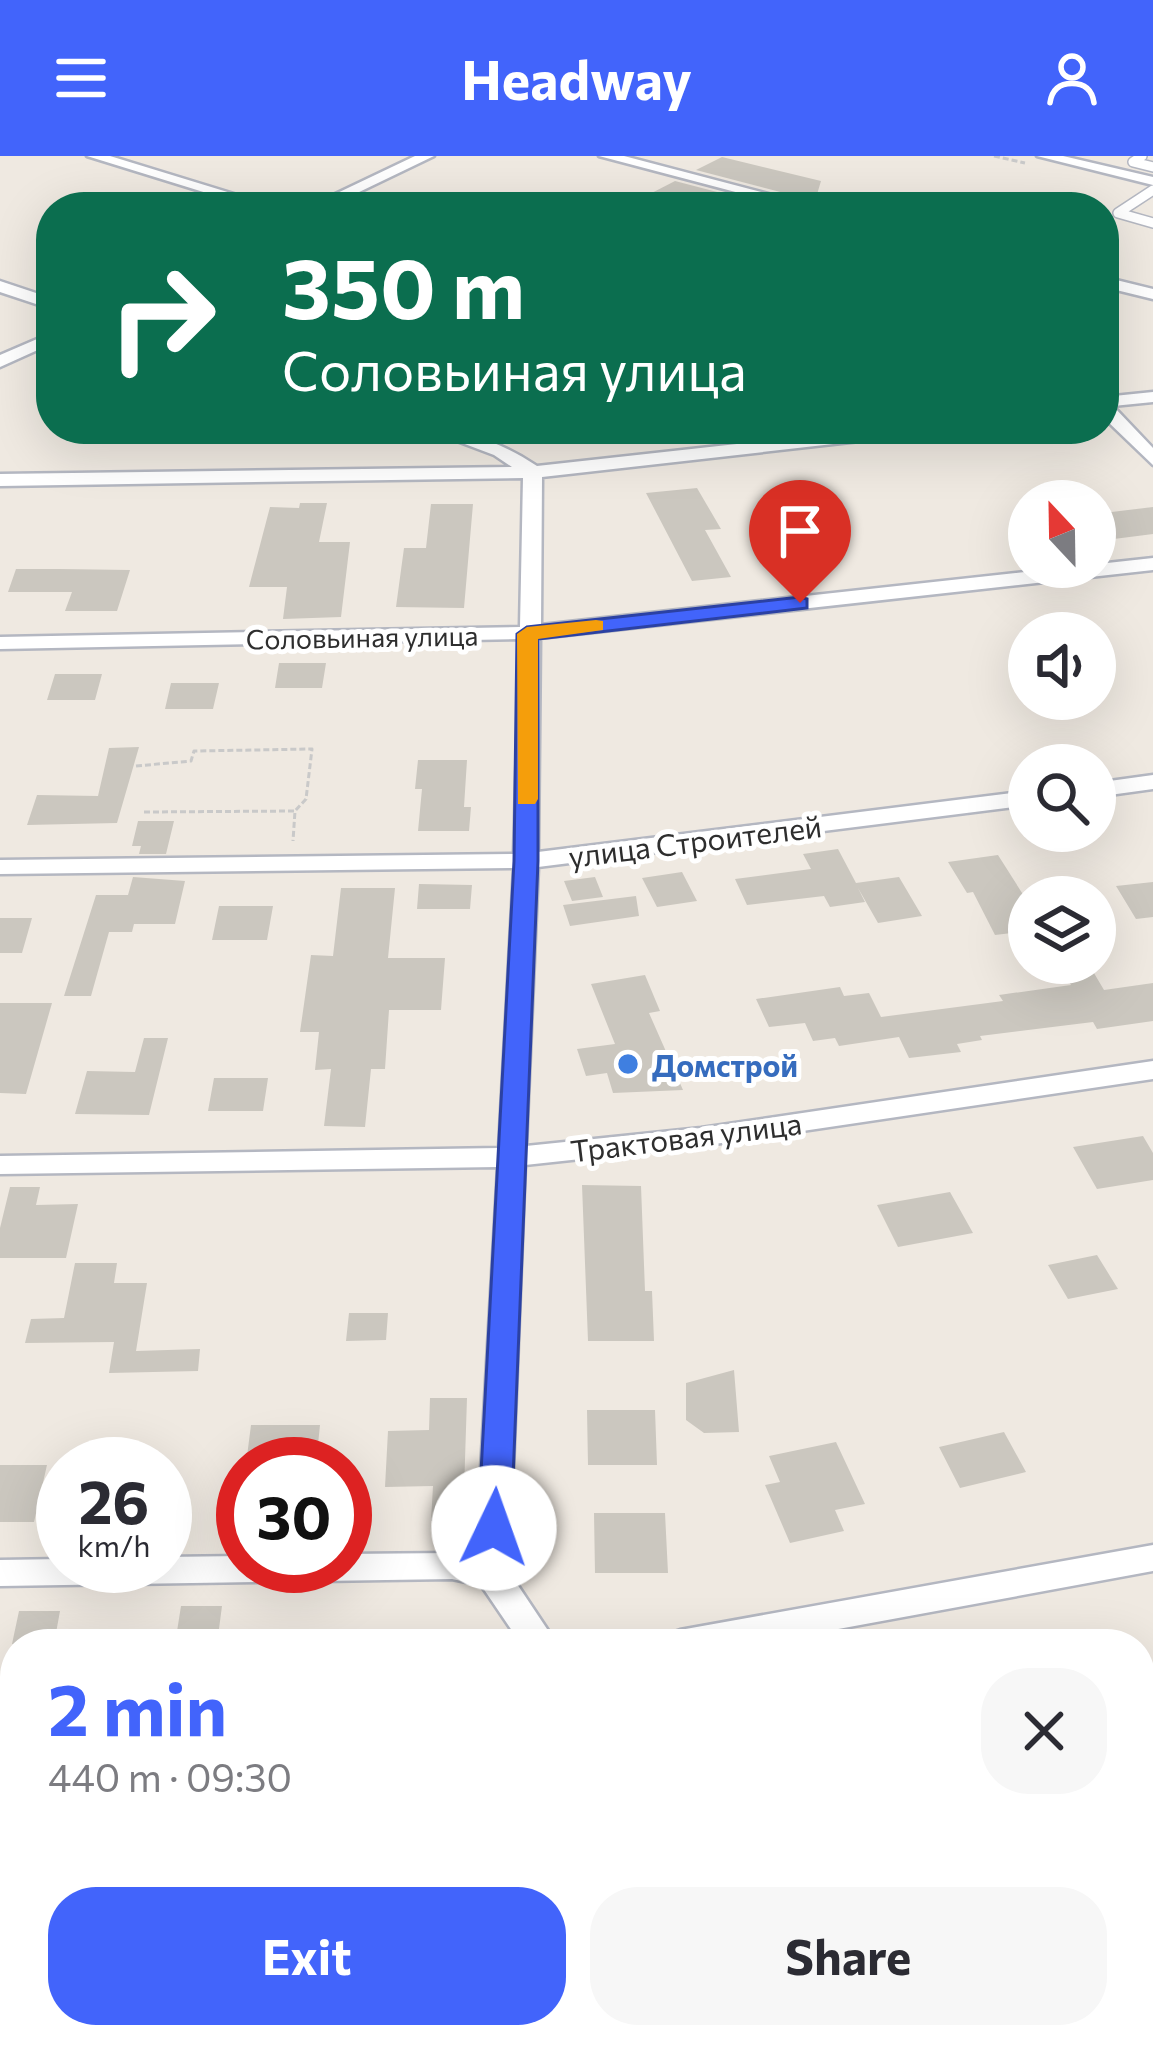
<!DOCTYPE html>
<meta charset="utf-8">
<style>
body{margin:0;font-family:Commissioner,sans-serif;background:#f7f7f7;color:#2b2b33;height:100vh;display:flex;flex-direction:column;font-size:45px;white-space:nowrap}
*{box-sizing:border-box;margin:0}
p{font-size:39px;color:#7c7c81}
.icon{flex:none;width:66px;height:66px;fill:none;stroke:currentColor;stroke-width:2;stroke-linecap:round;stroke-linejoin:round}
.map{position:relative;flex:1;overflow:hidden}
.sheet{position:absolute;left:0px;top:1473px;width:1155px;height:420px;display:flex;flex-direction:column;background:#fff;border-radius:48px 48px 0 0;box-shadow:0 12px 48px #0002}
.sheet>*{flex:none}
.banner{position:absolute;left:36px;top:36px;width:1083px;height:252px;border-radius:48px;box-shadow:0 12px 48px #0002;background:#0b6e4f;color:#fff;overflow:hidden}
.needle{width:78px;rotate:338deg}
.buttons{position:absolute;left:1008px;top:324px;display:grid;gap:24px}
.buttons a{display:grid;place-items:center;width:108px;height:108px;border-radius:50%;background:#fff;box-shadow:0 12px 48px #0002;font-size:60px}
.speed{position:absolute;left:36px;top:1281px;display:flex;gap:24px;font-size:60px;font-weight:700;text-align:center}
.speed>*{display:grid;place-content:center;width:156px;height:156px;border-radius:50%;background:#fff;box-shadow:0 12px 48px #0002;line-height:1}
.speed small{font-size:30px;font-weight:400}
.speed .limit{border:18px solid #d22;background:#fff;color:#111}
.pin{position:absolute;display:grid;place-items:center;width:102px;height:102px;color:#fff;margin:-123px -51px;border-radius:50% 50% 50% 0;rotate:-45deg;box-shadow:0 0 12px #0007}
.pin .icon{rotate:45deg}
.me{position:absolute;width:132px;margin:-66px;rotate:3deg;stroke-linejoin:round;filter:drop-shadow(0 0 9px #0008)}
.turn{display:flex;align-items:center;gap:42px;height:252px;padding:0 48px;font-size:54px}
.turn .icon{width:156px;height:156px;stroke-width:2.5}
.turn b{display:block;font-size:84px;line-height:102px}
.round{display:grid;place-items:center;flex:none;width:126px;height:126px;border-radius:48px;background:#f7f7f7}
.head{display:flex;align-items:center;justify-content:space-between;height:204px;padding:0 48px}
h1{font-size:72px;font-weight:700;line-height:90px;color:#4264fb}
.cta{display:flex;gap:24px;margin-top:auto;padding:24px 48px}
.cta a{flex:1;height:138px;border-radius:48px;background:#4264fb;color:#fff;font-size:48px;font-weight:700;line-height:138px;text-align:center}
.cta a+a{background:#f7f7f7;color:#2b2b33}
header{display:flex;justify-content:space-between;align-items:center;height:156px;padding:0 48px;background:#4264fb;color:#fff;font-size:54px;font-weight:700}
.map>svg:first-child{display:block}
.building{fill:#cbc7bf}
.lines{fill:none;stroke-linecap:round;stroke-linejoin:round}
.service-far1-casing{stroke:#b4b7c1;stroke-width:12}
.service-casing{stroke:#b4b7c1;stroke-width:22}
.minor-casing{stroke:#b4b7c1;stroke-width:5}
.path{stroke:#c9c9c9;stroke-width:3;stroke-dasharray:6 3;stroke-linecap:butt}
.service-far1{stroke:#fff;stroke-width:9}
.service{stroke:#fff;stroke-width:18}
.minor{fill:#fff;fill-rule:evenodd}
.route{fill:#4264fb;stroke:#2b41a3;stroke-width:3}
.slow{fill:#f59e0b}
.shop-dot{fill:#3f7fe0;stroke:#fff;stroke-width:4.5}
.labels{text-anchor:middle;dominant-baseline:central;stroke-width:10;stroke-linejoin:round;paint-order:stroke}
.far-street-label{font-size:27px;fill:#2e2e2e;stroke:#fff}
.street-label{font-size:30px;fill:#2e2e2e;stroke:#fff}
.shop-label{font-size:30px;font-weight:bold;fill:#366cbe;stroke:#fff;text-anchor:start}
</style>
<header><svg class="icon" aria-label="menu" viewBox="0 0 24 24"><path d="M4 6h16M4 12h16M4 18h16"/></svg>Headway<svg class="icon" aria-label="person" viewBox="0 0 24 24"><circle cx="12" cy="8" r="4"/><path d="M4 21q1-7 8-7t8 7"/></svg></header>
<div class="map">
<svg width="1153" height="1893" viewBox="0 0 1153 1893">
<rect width="100%" height="100%" fill="#efe9e1"/>
<path class="building" d="M722,1L821,25L815,45L696,14Z
M675,25L774,51H668L640,43Z
M697,332L721,373L705,374L731,421L692,425L646,337Z
M300,347H327L319,386H350L341,461L283,463L287,431H249L270,351L299,352Z
M431,348H473L464,452L396,451L404,392H426Z
M1153,351V378L1106,384L1095,372V358Z
M16,413H60L130,414L117,455H65L72,436H8Z
M279,507H326L322,532H275Z
M55,518H102L95,544H47Z
M171,527H219L213,553H165Z
M139,591L117,667L27,669L37,639L98,640L109,592Z
M418,604H467L464,651H471L469,675H418L422,633H415Z
M138,665H174L166,698H139L141,690H132Z
M838,693L856,727L899,721L922,760L878,767L858,732L865,746L830,751L824,740L747,749L735,723L811,713L803,698Z
M998,699L1029,748V775L995,779L973,736L967,737L948,706Z
M682,716L697,745L657,751L642,722Z
M133,721L185,725L175,768H134L132,776H109L91,840H64L96,739H128Z
M595,721L603,741L572,745L564,725Z
M1153,726V761L1136,763L1116,730Z
M419,728L472,729L470,753H417Z
M341,732H395L388,802H445L441,854H389L385,913H371L365,971L324,970L331,913L315,914L319,876H300L311,799L333,800Z
M636,740L639,760L570,770L563,749Z
M219,750H273L267,784H212Z
M0,762H32L22,797H0Z
M1058,807H1088L1104,834L1153,827V865L1097,873L1093,866L980,880L982,884L957,888L961,896L909,902L899,881L839,890L835,882L813,885L805,867L769,871L756,843L840,831L844,840L869,837L881,861L1003,845L999,839L1071,829Z
M645,819L660,855L649,857L683,934L613,937L607,917L586,920L577,893L615,888L591,828Z
M0,847H52L26,938L0,937Z
M144,882H168L149,959L75,958L87,915L135,916Z
M214,922H268L263,955H208Z
M1143,980L1153,997V1024L1097,1033L1073,991Z
M582,1029L641,1030L645,1135H652L654,1185H588Z
M10,1031H40L36,1049L78,1048L66,1102H0V1072Z
M950,1036L973,1077L898,1091L877,1049Z
M1097,1099L1118,1133L1068,1143L1048,1109Z
M75,1107H117L114,1127H147L136,1195L200,1193L198,1215L109,1217L114,1186L25,1187L31,1163L64,1162Z
M349,1157H388L386,1184L346,1185Z
M734,1214L739,1276L704,1277L686,1264V1227Z
M430,1242H467L463,1365H431L433,1330L385,1331L388,1275L429,1274Z
M587,1254H655L657,1309H588Z
M251,1269H320L316,1308H246Z
M1004,1276L1026,1316L960,1332L939,1291Z
M836,1286L865,1348L835,1354L844,1375L790,1387L765,1329L780,1326L769,1300Z
M0,1309H47L34,1366H0Z
M594,1357H665L668,1417H595Z
M181,1450H222L217,1488H175Z
M19,1455H60L54,1488H12Z"/>
<g class="lines">
<defs>
<path id="service-far1" d="M1142,0L1133,6L1153,11
M1153,34L1118,57L1153,67"/>
<path id="service" d="M340,1878L342,1893
M959,1878L980,1893"/>
<path id="minor" d="M87,0H110L276,51H252Z
M415,0H434L328,51H308Z
M599,0H624L818,51H792Z
M1037,0H1063L1153,21V29Z
M1104,121L1153,133V143L1104,131Z
M0,125L51,142V153L0,136Z
M51,177V188L0,211V199Z
M1153,236V246L1113,250L1153,292V309L1104,262V241Z
M425,273C466,273 502,287 537,310L872,273H931L922,278L542,321L541,469L1153,402V414L540,482L538,696L1029,635V649L538,711L526,990L701,972L1153,905V923L701,990L525,1009L509,1416L557,1488H521L481,1429L452,1423L0,1430V1404L63,1403V1410H165V1401L243,1400V1410H345V1398L452,1397L476,1402L498,1011L0,1018V1000L499,992L514,712L0,718V704L514,698L520,483L0,493V481L520,471L523,322L0,330V318L512,311L494,299Z
M1153,619V633L1095,641V627Z
M1153,1389V1415L757,1488H663L668,1478L680,1474Z
M160,1878H246L235,1893H150Z"/>
</defs>
<use href="#service-far1" class="service-far1-casing"/>
<use href="#service" class="service-casing"/>
<use href="#minor" class="minor-casing"/>
<path class="path" d="M994,0L1025,7
M136,610L191,605L194,595L312,593L306,643L295,655
M144,656L295,655L293,685"/>
<use href="#service-far1" class="service-far1"/>
<use href="#service" class="service"/>
<use href="#minor" class="minor"/>
</g>
<path class="route" d="M800,441L807,443V452L538,483V705L511,1372L506,1381L494,1385L482,1381L478,1372L514,705L517,478L527,471Z"/>
<path class="slow" d="M596,464L603,465V474L538,483V643L535,648H518L517,478L527,471Z"/>
<circle class="shop-dot" cx="628" cy="908" r="12"/>
<g class="labels">
<g class="far-street-label">
<text transform="translate(362 481) rotate(-1)">Соловьиная улица</text>
</g>
<g class="street-label">
<text transform="translate(695 684) rotate(-7)">улица Строителей</text>
<text transform="translate(686 980) rotate(-7)">Трактовая улица</text>
</g>
<g class="shop-label">
<text x="652" y="908">Домстрой</text>
</g>
</g>
</svg>
<div class="buttons">
<a><svg class="needle" viewBox="-14 -14 28 28"><path d="M0-13l5 13h-10z" fill="#e53935"/><path d="M0 13l5-13h-10z" fill="#7c7c81"/></svg></a>
<a><svg class="icon" aria-label="sound" viewBox="0 0 24 24"><path d="M4 9h4l5-4v14l-5-4H4zM17 9q2 3 0 6"/></svg></a>
<a><svg class="icon" aria-label="search" viewBox="0 0 24 24"><circle cx="10" cy="10" r="6"/><path d="M15 15l6 6"/></svg></a>
<a><svg class="icon" aria-label="layers" viewBox="0 0 24 24"><path d="M12 4l9 5-9 5-9-5zM3 14l9 5 9-5"/></svg></a>
</div>
<div class="speed"><div>26<small>km/h</small></div><div class="limit">30</div></div>
<div class="pin" style="left:800px;top:447px;background:#d93025"><svg class="icon" aria-label="arrive" viewBox="0 0 24 24"><path d="M6 21V4h12l-3 4 3 4H6"/></svg></div>
<svg class="me" style="left:494px;top:1372px" viewBox="-20 -20 40 40"><circle r="19" fill="#fff"/><path d="M0-13L10 11 0 6-10 11z" fill="#4264fb"/></svg>
<div class="banner">
<div class="turn"><svg class="icon" aria-label="right" viewBox="0 0 24 24"><path d="M7 20v-9h11M14 6l5 5-5 5"/></svg><div><b>350 m</b>Соловьиная улица</div></div>
</div>
<section class="sheet">
<div class="head"><div><h1>2 min</h1><p>440 m · 09:30</p></div><a class="round"><svg class="icon" aria-label="close" viewBox="0 0 24 24"><path d="M6 6l12 12M18 6L6 18"/></svg></a></div>
<div class="cta"><a>Exit</a><a>Share</a></div>
</section>
</div>
